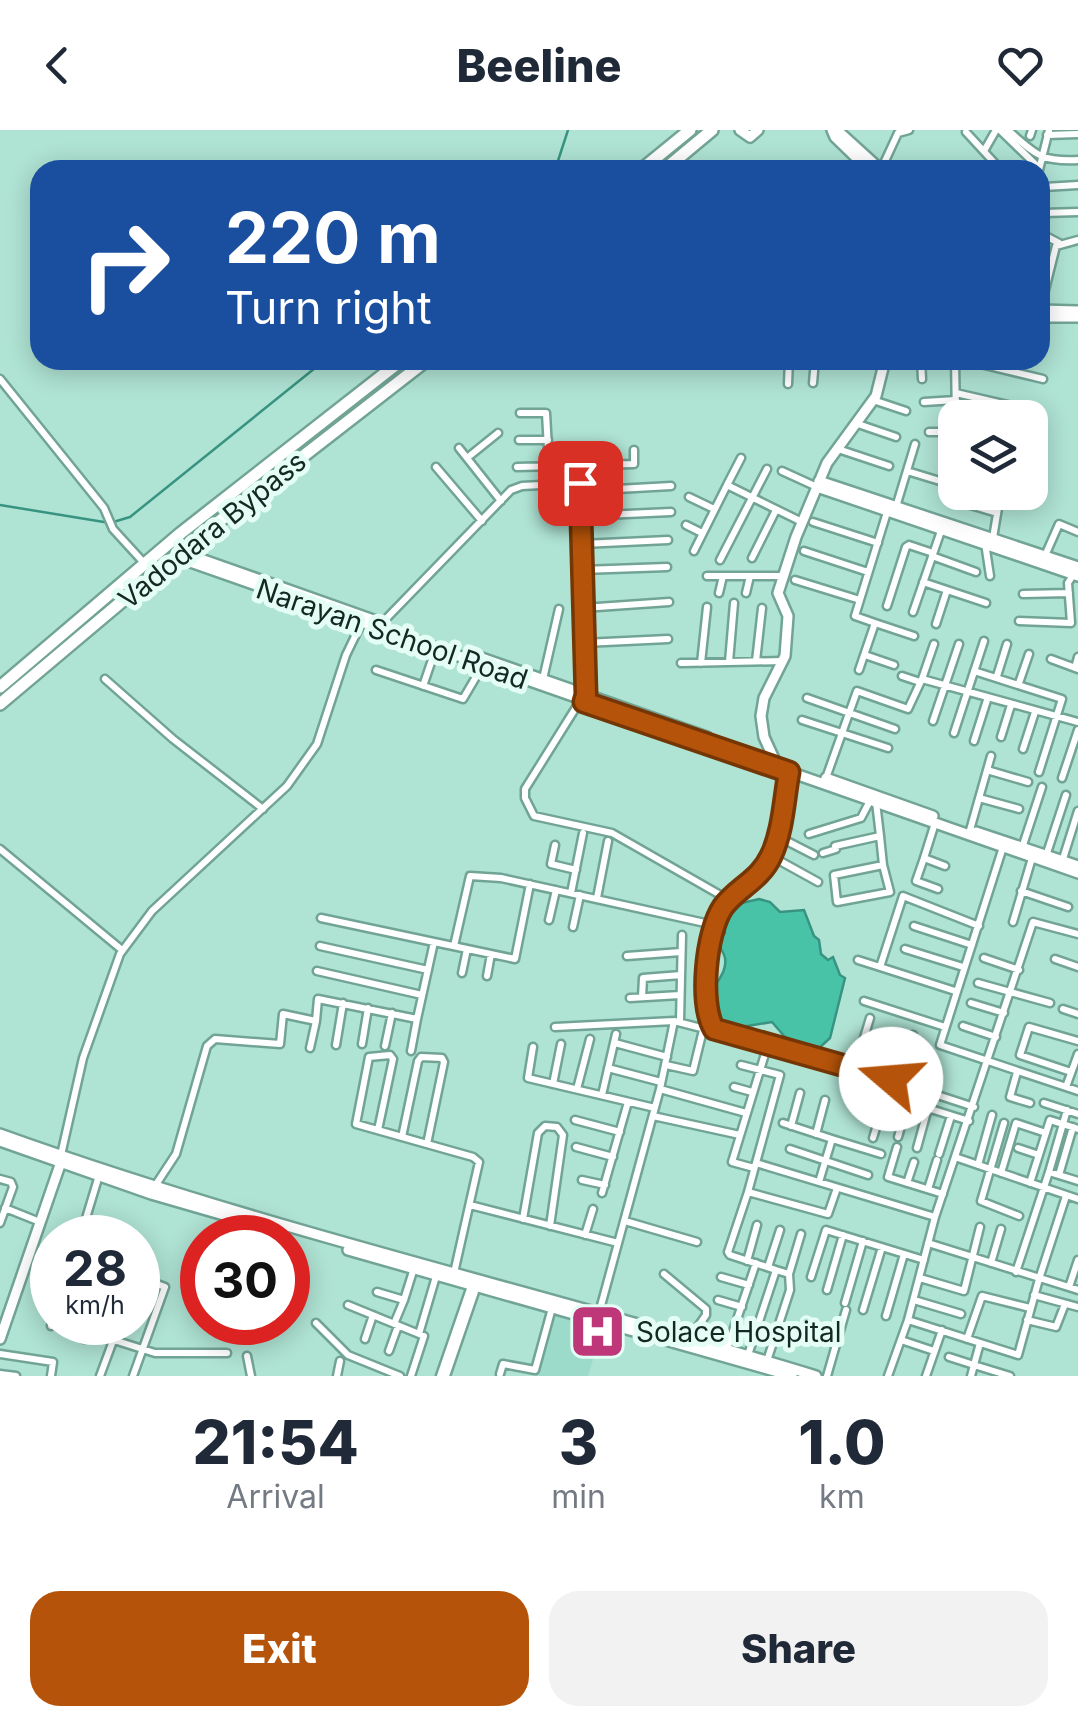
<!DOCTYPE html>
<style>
body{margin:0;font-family:Inter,sans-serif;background:#f2f2f3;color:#1f2937;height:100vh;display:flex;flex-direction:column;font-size:38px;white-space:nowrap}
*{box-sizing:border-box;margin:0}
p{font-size:32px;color:#747a83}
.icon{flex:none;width:55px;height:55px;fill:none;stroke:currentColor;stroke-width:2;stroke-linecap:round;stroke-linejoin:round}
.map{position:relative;height:1246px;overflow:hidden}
.panel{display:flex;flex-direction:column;background:#fff;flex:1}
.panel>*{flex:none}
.banner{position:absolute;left:30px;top:30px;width:1020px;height:210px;border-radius:30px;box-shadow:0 5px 25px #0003;background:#1a4fa0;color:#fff;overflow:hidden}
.fabs{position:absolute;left:938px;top:270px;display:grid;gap:20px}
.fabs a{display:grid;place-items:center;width:110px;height:110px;border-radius:20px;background:#fff;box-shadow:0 5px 25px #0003;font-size:50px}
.speed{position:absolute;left:30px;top:1085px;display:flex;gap:20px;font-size:50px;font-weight:700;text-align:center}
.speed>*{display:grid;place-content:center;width:130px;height:130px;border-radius:50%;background:#fff;box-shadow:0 5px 25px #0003;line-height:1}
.speed small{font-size:25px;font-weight:400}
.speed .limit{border:15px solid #d22;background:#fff;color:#111}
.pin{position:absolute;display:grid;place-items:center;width:85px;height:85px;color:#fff;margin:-42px;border-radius:20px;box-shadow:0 5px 15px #0006}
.me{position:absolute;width:110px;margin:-55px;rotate:288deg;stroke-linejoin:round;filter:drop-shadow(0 0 8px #0008)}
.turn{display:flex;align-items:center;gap:35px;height:210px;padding:0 30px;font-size:45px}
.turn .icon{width:130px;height:130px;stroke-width:2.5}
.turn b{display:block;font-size:70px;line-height:85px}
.eta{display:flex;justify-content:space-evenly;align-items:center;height:170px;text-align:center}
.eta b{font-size:60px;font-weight:800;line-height:70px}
.cta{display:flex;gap:20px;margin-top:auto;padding:20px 30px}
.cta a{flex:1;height:115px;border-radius:30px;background:#b45309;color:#fff;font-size:40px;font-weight:800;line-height:115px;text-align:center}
.cta a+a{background:#f2f2f3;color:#1f2937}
header{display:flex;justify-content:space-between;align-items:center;height:130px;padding:0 30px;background:#fff;font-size:45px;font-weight:800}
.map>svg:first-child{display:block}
.built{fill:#9cdac9}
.water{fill:#48c3a8;stroke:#389480;stroke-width:2.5}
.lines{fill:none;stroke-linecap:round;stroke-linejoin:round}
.stream{stroke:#389480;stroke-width:2.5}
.minor-casing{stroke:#72a496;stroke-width:11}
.tertiary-casing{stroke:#72a496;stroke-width:14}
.trunk-casing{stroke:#72a496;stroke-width:16}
.minor{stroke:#fff;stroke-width:6}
.tertiary{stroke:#fff;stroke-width:9}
.trunk{stroke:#fff;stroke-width:11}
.route-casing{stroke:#753606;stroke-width:25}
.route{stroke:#b45309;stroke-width:18}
.labels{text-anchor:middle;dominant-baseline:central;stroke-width:10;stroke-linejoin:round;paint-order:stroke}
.street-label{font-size:28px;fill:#142823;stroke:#e4fef6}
.poi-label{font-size:28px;fill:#142823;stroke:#e4fef6;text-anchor:start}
</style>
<header><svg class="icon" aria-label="back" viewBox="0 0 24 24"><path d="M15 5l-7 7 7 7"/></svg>Beeline<svg class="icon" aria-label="heart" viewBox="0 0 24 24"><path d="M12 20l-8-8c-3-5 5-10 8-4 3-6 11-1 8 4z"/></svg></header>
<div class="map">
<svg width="1078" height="1246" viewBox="0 0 1078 1246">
<rect width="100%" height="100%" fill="#afe3d4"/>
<path class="built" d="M554,1181L603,1195L588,1246H536Z"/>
<path class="water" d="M759,769L770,772L780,782L804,780L814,806L819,810L821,824L828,830L833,827L840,845L845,848L830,908L818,919L785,907L772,892L735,898L713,891C696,862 729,851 725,828C724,823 720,818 718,813L725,803L724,790L742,773Z"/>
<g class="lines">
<path class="stream" d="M555,40L568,0
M0,375L110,393L130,387L325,230"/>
<defs>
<path id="minor" d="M1000,0L1035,34
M1008,0C1035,24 1041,32 1078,30
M966,2L1001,40
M1047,5L1078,4
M1030,6L1032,0
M984,21L996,0
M918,36L923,40
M886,40L889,35L885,31L898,3L909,0
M1039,40L1049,0
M1040,53L1044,57L1078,55
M1044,83L1078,82
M1040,103L1059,113
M1040,116L1047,121L1040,151
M1040,180L1056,116L1078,110
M921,230L922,249
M955,230L956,288
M964,230L1043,249
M0,249L104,378L113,399L145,434
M813,253L815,230
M788,254L789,230
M956,263L1029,280
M873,270L906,281
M986,270L987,288
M924,272L956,270
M520,283H546L549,336
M858,294L896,307
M929,302H955
M519,310H548
M459,318L501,371
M838,319L889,336
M467,328L498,303
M580,336L586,566
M436,337L482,391
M517,337L634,334V320
M782,341L817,357
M907,341L953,355
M727,355L741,328
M581,361L671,356
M689,367L714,379
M964,373L997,383
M896,377L915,314
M581,386L671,382
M813,392L878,413
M686,395L702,403
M993,408L1000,366
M985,413L990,446
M582,414L668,410
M694,421L727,355L802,392
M804,421L868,442
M932,426L976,442
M752,428L776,380
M1044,428L1059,394L1078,402
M720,430L767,339
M582,440L667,437
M707,446H784
M795,450L860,470
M923,452L986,473
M719,463L723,446
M746,463L750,446
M1023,464L1069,463
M887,476L906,417L909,415L933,423
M583,478L669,472
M913,482L942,398
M1019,491L1071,493L1068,453L1073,445
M382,493L511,360L522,356L580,353
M875,493L914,506
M936,494L947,460
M584,513L668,509
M865,525L894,535
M1051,529L1078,539
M756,531L762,478
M729,532L734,473
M681,533L782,531
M701,533L707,477
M1075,538L1078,527
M376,540L463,569L483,535
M859,540L875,493L855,486L888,379
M974,541L1062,569L1039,642
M902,546L920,552
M997,546L1007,514
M105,549L173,609L263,679
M543,549L559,479
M922,549L934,514
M1019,553L1029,524
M423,556L436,518
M807,568L895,599
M580,571L525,659V668L534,686L612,703L729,770
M802,590L888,618
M933,591L959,514
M954,603L984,511
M1001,607L1011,575
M974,611L988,567
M1023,619L1035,582
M987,640L1028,652
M826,648L857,561L908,579L922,549L1078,592
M1062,648L1078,600
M979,668L1019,679
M970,700L991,626
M809,704L861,688L872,667
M777,706L814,725
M880,706L883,735L834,745L837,772L890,762L883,735
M555,715L551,734L576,740
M1003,717L940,915L1078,961
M1022,718L1042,657
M0,719L122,820
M823,723L836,719L835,716L880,706L876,672
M771,726L818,752
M1046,726L1066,665
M924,728L935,693
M1062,732L1078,681
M938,759L916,751L924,728L945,736
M1021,761L1068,777
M571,763L583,703
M597,768L608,711
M549,790L556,760
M1013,792L1032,728
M714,795C709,828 697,868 714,899
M914,796L972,815
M573,797L580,765
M434,812L515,829L530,754
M320,816L428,840
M454,816L470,746L501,748L714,795C726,769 750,759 765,736C783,708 783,669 791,637
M905,819L963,837
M627,826L681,822
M984,828L1019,840
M1055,829L1078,837
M858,830L880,837
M317,841L422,865
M462,843L467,819
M487,846L491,824
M978,853L1050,873
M955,861L880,837L903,766L979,796
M642,867L643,848L681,845
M630,868L680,865
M864,871L945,897
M971,873L1004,883
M1063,879L1078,884
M680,891L682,805
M963,896L996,907
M555,897L674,891
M615,913L667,927
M362,914L368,878
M336,915L343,873
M385,916L392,883
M533,917L528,948L655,978
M310,918L316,891
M411,921L417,889
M860,921L928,945
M884,930L891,905
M666,935L693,941L704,896
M741,935L780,945L748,1062L828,1084L837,1058
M903,936L913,905
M855,937L870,888
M608,938L661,952
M1017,942L1010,967L1030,973
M1071,942L1020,925L1029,897L1078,911
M553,954L561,914
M734,957L752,962
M1066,957L1078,924
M577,959L590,909
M660,959L746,983
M602,965L616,904
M1044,973L1078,984
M653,986L740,1005
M575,990L620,1002
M783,993L832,1009
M1004,993L981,1071L1019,1086
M791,996L800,963
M378,1000L393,929L390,925L369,927L356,994L473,1027L479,1032L454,1143
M816,1004L825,970
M402,1007L418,931L421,927L442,928L444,932L427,1014
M898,1007L908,972
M873,1008L886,965L969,991
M576,1017L613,1027
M897,1017L888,1047L943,1064
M917,1018L928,978
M1018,1018L1039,1025
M790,1019L868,1045
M939,1024L951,986
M61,1025L83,928L120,824L152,781L287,656L317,614L346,525L362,492
M955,1027L1078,1069
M756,1033L935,1087
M978,1035L992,985
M754,1038L732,1032L768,914
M1049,1042L1067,980
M1001,1043L1016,993L1046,1003
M1059,1045L1073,997
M0,1049L11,1052L13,1057L0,1093
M582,1050L605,1055
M819,1052L832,1009L881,1024
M907,1053L914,1032
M1030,1053L1050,990L1078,999
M155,1056L176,1024L207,916L215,909L280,914L283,884L316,891L318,869L417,889L434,812L321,788
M928,1059L937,1030
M602,1063L628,972
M470,1075L618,1113
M5,1078L35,1090
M523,1089L538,1003L545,996L557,997L563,1005L550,1096
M625,1091L697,1112
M585,1105L593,1079
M80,1108L100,1042
M928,1113L1078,1160
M747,1131L757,1095
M991,1133L1001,1099
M768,1137L780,1100
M776,1140L789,1144L801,1104
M1016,1142L1049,1042L1078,1051
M138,1144L147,1121
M664,1144L706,1179V1185L690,1208
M721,1147L749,1155
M811,1147L826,1100L924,1130
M920,1148L964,1161L980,1097
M1069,1157L1078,1130
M827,1160L843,1105
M377,1162L404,1170L394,1194
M1034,1165L1078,1177
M404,1170L414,1138
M718,1170L742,1177
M914,1170L961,1184
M845,1173L863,1111
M348,1175L424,1206L411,1246
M863,1180L882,1117
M599,1183L660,959L674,891L852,937L974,977
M886,1186L904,1124
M908,1190L1018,1225L1039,1149L1066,1066
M1027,1190L1056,1197L1065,1174
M316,1193L348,1225L400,1246
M51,1196L52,1190
M419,1204L437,1143
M84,1209L89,1192
M365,1209L373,1185
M967,1209L982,1166L1030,1178
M114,1210L155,1223H227
M901,1210L934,1221
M727,1219L756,1133
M389,1221L398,1196
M0,1224L53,1232L51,1246
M748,1225L776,1140L730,1125L728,1122L748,1062
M247,1226L251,1246
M949,1227L974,1235L980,1213
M767,1231L790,1160L789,1144
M0,1244L16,1246
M500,1244L503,1234L535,1240L552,1178
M100,1246L120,1192
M133,1246L165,1157L138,1147
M337,1246L340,1231
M440,1246L472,1153
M446,1246L477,1156
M827,1246L846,1180
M888,1246L908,1190L935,1087L1033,792L1078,804
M926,1246L942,1200
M971,1246L974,1235L1010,1246"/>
<path id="tertiary" d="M740,0L750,7L758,0
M832,0L835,7L869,40
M837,0L881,40
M1040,180L1078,181
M1040,187H1078
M819,351L1078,437
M817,357L1078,446
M181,422L382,493
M176,427L1078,743
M476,526L707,607
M775,631L764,607L761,586L764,568L785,526L788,486L778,463L796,407L827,333L876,266L885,230
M826,648L933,686
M976,702L1078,736
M0,1004C267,1100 545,1163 816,1246
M0,1011L151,1064L241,1090
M348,1120L792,1246
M0,1209L62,1029"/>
<path id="trunk" d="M641,40L690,0
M664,40L712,0
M0,557L181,403L402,230
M0,574L190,414L427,230"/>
</defs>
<use href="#minor" class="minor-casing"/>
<use href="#tertiary" class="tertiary-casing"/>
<use href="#trunk" class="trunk-casing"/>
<use href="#minor" class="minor"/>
<use href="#tertiary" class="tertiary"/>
<use href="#trunk" class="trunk"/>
</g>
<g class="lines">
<defs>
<path id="route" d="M580,353L586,565L584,572L789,642C784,669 783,701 771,726C760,750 737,758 723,777C706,802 699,873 714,899L891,949"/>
</defs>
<use href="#route" class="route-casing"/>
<use href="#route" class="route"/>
</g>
<defs>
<symbol id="hospital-square" viewBox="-11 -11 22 22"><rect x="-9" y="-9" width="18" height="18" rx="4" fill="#be3778" stroke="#e4fef6"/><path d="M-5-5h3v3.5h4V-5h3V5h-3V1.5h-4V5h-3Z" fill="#fff"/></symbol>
</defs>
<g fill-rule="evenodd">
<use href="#hospital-square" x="566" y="1170" width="63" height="63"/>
</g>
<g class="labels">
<g class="street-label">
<text transform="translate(212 400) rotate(-39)">Vadodara Bypass</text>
<text transform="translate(392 504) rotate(19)">Narayan School Road</text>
</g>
<g class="poi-label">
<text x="636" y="1202">Solace Hospital</text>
</g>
</g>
</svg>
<div class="fabs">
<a><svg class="icon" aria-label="layers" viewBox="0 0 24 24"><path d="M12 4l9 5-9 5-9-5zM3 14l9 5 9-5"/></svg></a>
</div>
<div class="speed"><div>28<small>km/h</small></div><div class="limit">30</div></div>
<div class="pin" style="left:580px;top:353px;background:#d93025"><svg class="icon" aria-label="arrive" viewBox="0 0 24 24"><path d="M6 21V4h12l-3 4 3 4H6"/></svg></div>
<svg class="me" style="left:891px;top:949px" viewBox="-20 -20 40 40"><circle r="19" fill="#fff"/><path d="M0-13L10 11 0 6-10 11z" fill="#b45309"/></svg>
<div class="banner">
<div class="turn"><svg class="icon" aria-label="right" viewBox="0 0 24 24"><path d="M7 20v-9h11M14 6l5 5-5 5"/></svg><div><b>220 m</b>Turn right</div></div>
</div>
</div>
<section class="panel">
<div class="eta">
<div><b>21:54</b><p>Arrival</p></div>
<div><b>3</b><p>min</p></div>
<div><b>1.0</b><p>km</p></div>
</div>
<div class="cta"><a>Exit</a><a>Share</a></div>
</section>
